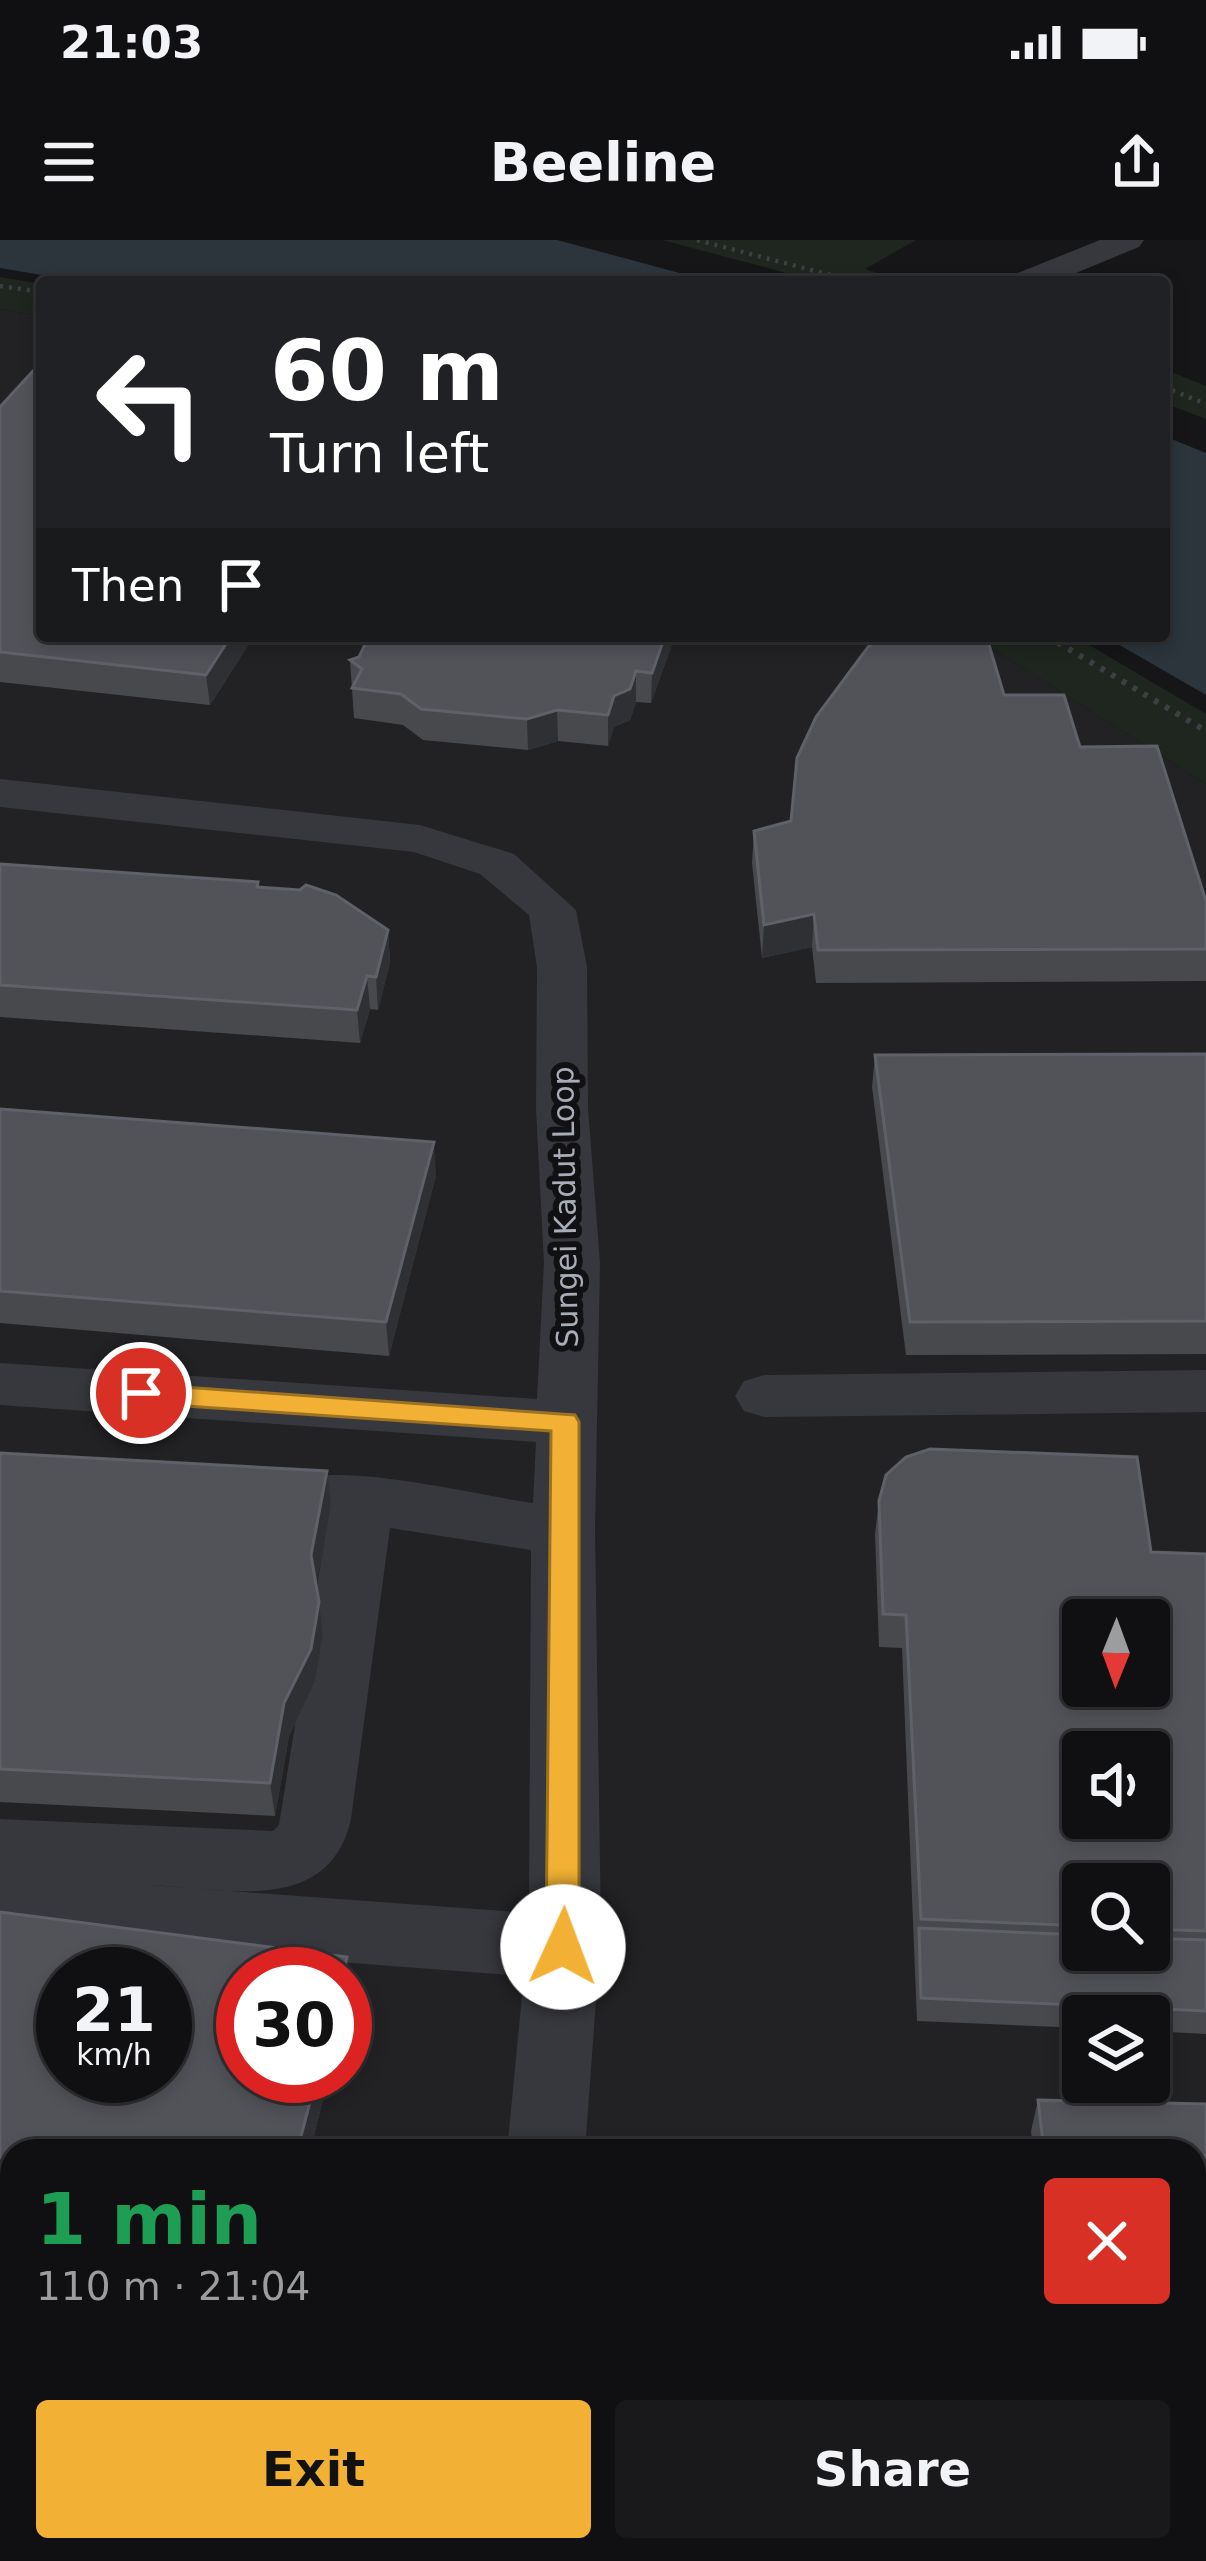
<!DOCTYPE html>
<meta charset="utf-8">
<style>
body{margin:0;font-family:"DejaVu Sans",sans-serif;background:#19191b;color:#f1f3f6;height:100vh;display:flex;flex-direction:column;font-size:45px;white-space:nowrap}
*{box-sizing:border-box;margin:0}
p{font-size:39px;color:#9c9d9f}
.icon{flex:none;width:66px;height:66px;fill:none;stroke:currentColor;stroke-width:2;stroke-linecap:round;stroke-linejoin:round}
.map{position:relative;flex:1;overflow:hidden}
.details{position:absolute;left:0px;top:1899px;width:1206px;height:423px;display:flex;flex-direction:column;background:#101012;border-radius:36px 36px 0 0;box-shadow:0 6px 18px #0003,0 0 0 3px #303032}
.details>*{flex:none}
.guide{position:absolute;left:36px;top:36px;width:1134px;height:366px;border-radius:12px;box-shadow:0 6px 18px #0003,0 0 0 3px #303032;background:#202124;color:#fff;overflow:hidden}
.needle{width:78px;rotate:181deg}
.buttons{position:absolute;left:1062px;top:1359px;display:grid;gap:24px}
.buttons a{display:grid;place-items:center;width:108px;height:108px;border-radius:12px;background:#101012;box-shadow:0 6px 18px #0003,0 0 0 3px #303032;font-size:60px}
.speed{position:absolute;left:36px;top:1707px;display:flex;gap:24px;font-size:60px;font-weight:700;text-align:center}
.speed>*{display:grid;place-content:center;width:156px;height:156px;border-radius:50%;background:#101012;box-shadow:0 6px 18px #0003,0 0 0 3px #303032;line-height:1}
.speed small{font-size:30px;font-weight:400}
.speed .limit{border:18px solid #d22;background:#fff;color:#111}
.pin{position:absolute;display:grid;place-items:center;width:102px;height:102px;color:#fff;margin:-51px;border:6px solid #fff;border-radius:50%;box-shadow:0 3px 12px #0007}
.me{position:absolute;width:132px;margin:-66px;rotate:2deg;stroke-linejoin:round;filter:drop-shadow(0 0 9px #0008)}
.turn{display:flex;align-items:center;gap:42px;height:252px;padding:0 36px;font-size:54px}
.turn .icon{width:156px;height:156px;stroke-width:2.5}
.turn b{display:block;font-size:84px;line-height:102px}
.then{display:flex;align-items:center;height:114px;padding:0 36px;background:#0003;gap:24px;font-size:45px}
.round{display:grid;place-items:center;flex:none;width:126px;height:126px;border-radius:12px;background:#19191b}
.headline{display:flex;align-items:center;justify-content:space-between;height:204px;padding:0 36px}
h1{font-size:72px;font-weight:600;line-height:90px;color:#1e9e55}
.button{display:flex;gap:24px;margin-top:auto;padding:24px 36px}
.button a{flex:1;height:138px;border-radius:12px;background:#f2b134;color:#111;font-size:48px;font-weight:600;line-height:138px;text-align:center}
.button a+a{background:#19191b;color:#f1f3f6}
.status{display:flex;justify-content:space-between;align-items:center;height:84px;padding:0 60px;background:#101012;direction:ltr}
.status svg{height:33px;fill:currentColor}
header{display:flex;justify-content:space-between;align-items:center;height:156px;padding:0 36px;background:#101012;font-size:54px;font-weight:600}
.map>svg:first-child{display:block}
.built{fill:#222225;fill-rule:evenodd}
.green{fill:#1e261f}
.water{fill:#2c353c}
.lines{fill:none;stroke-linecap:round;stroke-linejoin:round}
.path-far1{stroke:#3d3f44;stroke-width:4.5;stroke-dasharray:3 6;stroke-linecap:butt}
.path{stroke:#3d3f44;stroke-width:6;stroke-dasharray:4.5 8;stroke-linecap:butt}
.minor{fill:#37383d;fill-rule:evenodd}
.wall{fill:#47494d;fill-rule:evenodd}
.shaded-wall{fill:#2f3033}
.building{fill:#525359;stroke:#5f6168;stroke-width:3;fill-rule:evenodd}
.route{fill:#f2b134;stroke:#9d7322;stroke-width:3}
.labels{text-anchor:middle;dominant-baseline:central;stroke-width:12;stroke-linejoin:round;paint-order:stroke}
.street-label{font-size:30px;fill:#a8adb8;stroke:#111113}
</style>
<div class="status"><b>21:03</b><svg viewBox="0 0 49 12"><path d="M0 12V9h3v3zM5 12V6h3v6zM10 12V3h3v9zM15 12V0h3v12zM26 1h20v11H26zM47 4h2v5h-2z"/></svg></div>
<header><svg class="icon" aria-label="menu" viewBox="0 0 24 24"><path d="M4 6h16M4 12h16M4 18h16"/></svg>Beeline<svg class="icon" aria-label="share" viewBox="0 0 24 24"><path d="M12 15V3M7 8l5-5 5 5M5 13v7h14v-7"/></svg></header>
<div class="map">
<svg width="1206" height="2321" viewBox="0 0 1206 2321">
<rect width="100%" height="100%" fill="#161618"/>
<path class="built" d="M0,69L42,76V396H973L1206,544V2321H0ZM1083,1380H1149V1446H1083ZM1083,1512H1149V1578H1083ZM1083,1644H1149V1710H1083ZM63,1734H165V1836H63ZM243,1734H345V1836H243ZM1083,1776H1149V1842H1083ZM12,1911H1194V2310H12Z"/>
<path class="green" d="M662,0H916L865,29L903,42H820Z
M0,37L42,44V76L0,69Z
M1164,129L1206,146V179L1164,163Z
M973,396H1074L1206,474V544Z"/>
<path class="water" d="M0,0H557L713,42H84L0,28Z
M1164,196L1206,213V455L1104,396H1164Z"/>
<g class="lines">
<path class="path-far1" d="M697,0L857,42
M0,46L42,52
M1164,147L1206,164"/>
<path class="path" d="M1047,396L1206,491"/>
<path class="minor" d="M1100,0H1144L1139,7L1054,42H1009L1013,35Z
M0,539L420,585L514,614L576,670L587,727L588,868L600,1023L595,1291L601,1691L585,1911H507L524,1736L0,1696V1579L273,1591L279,1585L328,1278L304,1271L295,1255L304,1239C351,1224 477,1255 533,1263L536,1202L0,1165V1123L537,1159L544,1023L536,868L537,727L529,675L480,634L414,612L0,567ZM390,1288L531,1310L529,1673L149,1645C224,1648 329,1677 351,1579Z
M1206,1130V1172L765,1177L744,1171L735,1156L744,1141L765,1135Z
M465,2310H553L552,2321H464Z"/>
</g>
<path class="wall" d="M0,167L42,396H254L210,465L0,442Z
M363,396H675L651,463L636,462L630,480L614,487L608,506L558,501L528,510L423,500L403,485L354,478L350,420L359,417L364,407Z
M915,398L1004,455L1080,507L1206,661V741L816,743L812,707L762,718L752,623L754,591L791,581Z
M0,624L259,647L388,690L390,722L378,770L370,769L360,803L0,777Z
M1206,814V1114L906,1115L872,847L875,815Z
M0,869L436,935L389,1116L0,1083Z
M0,1213L331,1265L316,1345L323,1395L315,1442L289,1496L275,1576L0,1562Z
M879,1261L1151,1312L1206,1314V1794L1149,1791V1776H1083V1788L917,1781L902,1408L879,1407L875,1294ZM1083,1644H1149V1710H1083Z
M0,1672L347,1717L352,1748L345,1774V1734H243V1836H329L310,1911H12V2183L0,2182ZM63,1734H165V1836H63Z
M1038,1860L1206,1864V2321H1074L1073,2310H1194V1911H1033L1031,1891Z"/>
<path class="shaded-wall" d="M231,396H254L210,465L206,435Z
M665,396H675L651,463L652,433Z
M636,431V462L630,480L614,487L608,506V475L614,456Z
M557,470L558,501L528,510L527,479Z
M814,674L812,707L762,718L764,685Z
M388,690L390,722L378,770L376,737Z
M367,736L370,769L360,803L357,770Z
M434,902L436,935L389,1116L386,1082Z
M327,1231L331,1265L316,1349L311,1315Z
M319,1362L323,1395L315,1442L289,1496L275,1576L270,1543L284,1463Z
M347,1717L352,1748L345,1774V1734H343Z
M317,1836H329L310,1911H297Z"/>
<path class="building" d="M42,121V396H231L206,435L0,412V167Z
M369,396H665L652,433L636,431L630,449L614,456L608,475L557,470L527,479L421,469L401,454L352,448L362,429L350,420L359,417Z
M882,396H915V398H987L1004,455H1064L1080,507L1157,506L1206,661V709L818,710L814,674L764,685L754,591L791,581L797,518L816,477L868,407Z
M0,624L258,642L257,647L300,650L306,645L336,655L388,690L376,737L367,736L357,770L0,745Z
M1206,814V1081L910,1082L875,815Z
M0,869L434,902L386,1082L0,1051Z
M930,1209L1137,1217L1151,1312L1206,1314V1691L1149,1689V1644H1083V1686L921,1679L906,1375L883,1374L879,1261L886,1235L906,1217ZM1083,1380H1149V1446H1083ZM1083,1512H1149V1578H1083Z
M0,1213L327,1231L311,1315L319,1362L311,1409L284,1463L270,1543L0,1529Z
M0,1672L347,1717L343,1734H243V1836H317L297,1911H12V2157L0,2155ZM63,1734H165V1836H63Z
M919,1688L1083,1695V1710H1149V1698L1206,1700V1771L921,1758Z
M1038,1860L1206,1864V2321H1086L1085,2310H1194V1911H1044Z"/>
<path class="route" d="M141,1144L575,1175L579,1182V1707L575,1717L563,1721L551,1717L546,1707L551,1191L141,1163L128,1153Z"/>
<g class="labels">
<g class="street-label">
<text transform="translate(565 967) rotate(-91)">Sungei Kadut Loop</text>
</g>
</g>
</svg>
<div class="buttons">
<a><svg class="needle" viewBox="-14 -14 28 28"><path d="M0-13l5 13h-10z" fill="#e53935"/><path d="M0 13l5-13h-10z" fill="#9c9d9f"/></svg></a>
<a><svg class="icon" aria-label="sound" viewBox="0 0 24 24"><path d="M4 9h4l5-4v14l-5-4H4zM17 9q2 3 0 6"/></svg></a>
<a><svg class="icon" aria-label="search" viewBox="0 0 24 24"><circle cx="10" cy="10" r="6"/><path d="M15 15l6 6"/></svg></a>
<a><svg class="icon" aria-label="layers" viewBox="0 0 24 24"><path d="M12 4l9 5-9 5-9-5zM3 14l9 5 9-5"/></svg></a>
</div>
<div class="speed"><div>21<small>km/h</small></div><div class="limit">30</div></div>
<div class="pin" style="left:141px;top:1153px;background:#d93025"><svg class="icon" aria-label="arrive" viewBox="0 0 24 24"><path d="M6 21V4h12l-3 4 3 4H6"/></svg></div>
<svg class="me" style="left:563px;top:1707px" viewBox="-20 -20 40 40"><circle r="19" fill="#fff"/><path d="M0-13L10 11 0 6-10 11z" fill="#f2b134"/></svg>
<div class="guide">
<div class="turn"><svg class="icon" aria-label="left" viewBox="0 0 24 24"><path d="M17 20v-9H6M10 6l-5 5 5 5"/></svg><div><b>60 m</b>Turn left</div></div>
<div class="then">Then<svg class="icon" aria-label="arrive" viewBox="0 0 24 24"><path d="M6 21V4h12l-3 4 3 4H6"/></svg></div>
</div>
<section class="details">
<div class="headline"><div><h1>1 min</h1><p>110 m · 21:04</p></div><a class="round" style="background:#d93025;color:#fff"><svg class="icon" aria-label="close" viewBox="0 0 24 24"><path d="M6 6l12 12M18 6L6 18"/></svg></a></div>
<div class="button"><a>Exit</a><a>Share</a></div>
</section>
</div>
